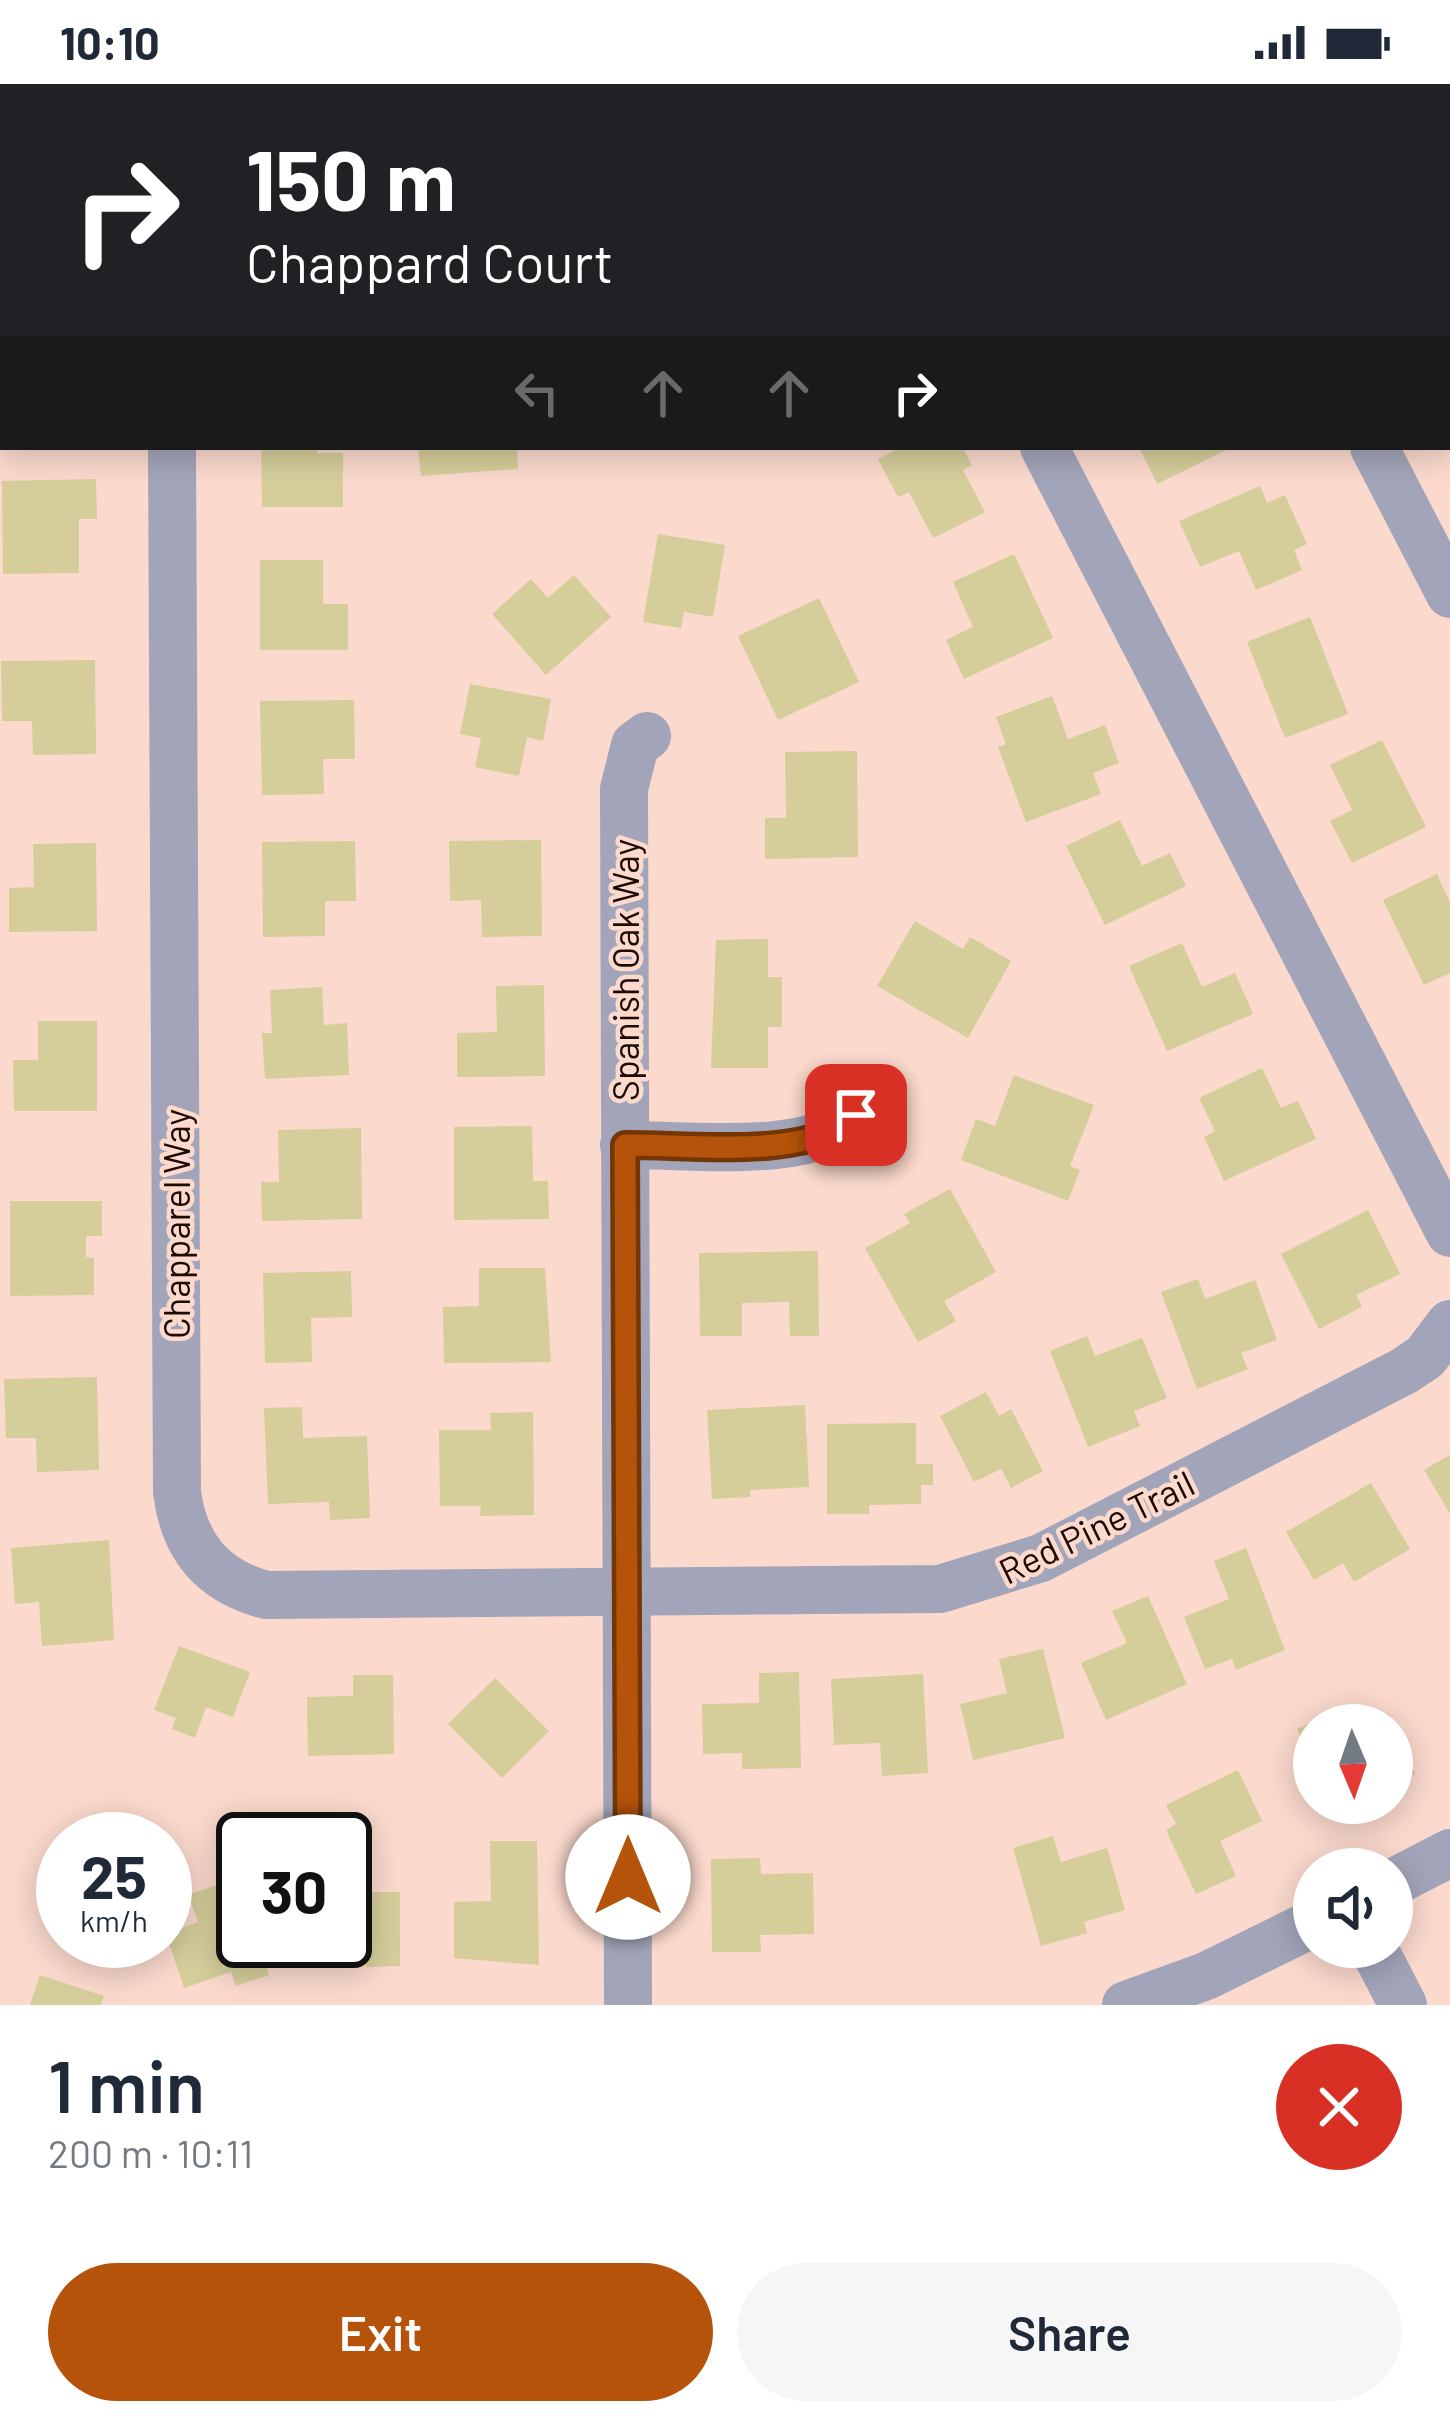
<!DOCTYPE html>
<meta charset="utf-8">
<style>
body{margin:0;font-family:Barlow,sans-serif;background:#f6f6f7;color:#1f2937;height:100vh;display:flex;flex-direction:column;font-size:45px;white-space:nowrap}
*{box-sizing:border-box;margin:0}
p{font-size:39px;color:#747a83}
.icon{flex:none;width:66px;height:66px;fill:none;stroke:currentColor;stroke-width:2;stroke-linecap:round;stroke-linejoin:round}
.map{position:relative;height:1921px;overflow:hidden}
.drawer{display:flex;flex-direction:column;background:#fff;flex:1}
.drawer>*{flex:none}
.banner{position:absolute;left:0px;top:0px;width:1452px;height:366px;box-shadow:0 6px 30px #0003;background:#202124;color:#fff;overflow:hidden}
.needle{width:78px;rotate:178deg}
.buttons{position:absolute;left:1293px;top:1620px;display:grid;gap:24px}
.buttons a{display:grid;place-items:center;width:120px;height:120px;border-radius:50%;background:#fff;box-shadow:0 6px 30px #0003;font-size:60px}
.speed{position:absolute;left:36px;top:1728px;display:flex;gap:24px;font-size:60px;font-weight:700;text-align:center}
.speed>*{display:grid;place-content:center;width:156px;height:156px;border-radius:50%;background:#fff;box-shadow:0 6px 30px #0003;line-height:1}
.speed small{font-size:30px;font-weight:400}
.speed .limit{border:6px solid #111;border-radius:18px;background:#fff;color:#111}
.pin{position:absolute;display:grid;place-items:center;width:102px;height:102px;color:#fff;margin:-51px;border-radius:24px;box-shadow:0 6px 18px #0006}
.me{position:absolute;width:132px;margin:-66px;rotate:0deg;stroke-linejoin:round;filter:drop-shadow(0 0 9px #0008)}
.turn{display:flex;align-items:center;gap:42px;height:252px;padding:0 48px;font-size:54px}
.turn .icon{width:156px;height:156px;stroke-width:2.5}
.turn b{display:block;font-size:84px;line-height:102px}
.lanes{display:flex;align-items:center;height:114px;padding:0 48px;background:#0003;justify-content:center;gap:60px;direction:ltr}
.lanes .off{opacity:.35}
.round{display:grid;place-items:center;flex:none;width:126px;height:126px;border-radius:63px;background:#f6f6f7}
.headline{display:flex;align-items:center;justify-content:space-between;height:204px;padding:0 48px}
h1{font-size:72px;font-weight:600;line-height:90px}
.cta{display:flex;gap:24px;margin-top:auto;padding:24px 48px}
.cta a{flex:1;height:138px;border-radius:72px;background:#b45309;color:#fff;font-size:48px;font-weight:600;line-height:138px;text-align:center}
.cta a+a{background:#f6f6f7;color:#1f2937}
.status{display:flex;justify-content:space-between;align-items:center;height:84px;padding:0 60px;background:#fff;direction:ltr}
.status svg{height:33px;fill:currentColor}
.map>svg:first-child{display:block}
.building{fill:#d5cd9a}
.lines{fill:none;stroke-linecap:round;stroke-linejoin:round}
.minor{stroke:#a2a4b9;stroke-width:48}
.route-casing{stroke:#753606;stroke-width:30}
.route{stroke:#b45309;stroke-width:21}
.labels{text-anchor:middle;dominant-baseline:central;stroke-width:9;stroke-linejoin:round;paint-order:stroke}
.street-label{font-size:36px;fill:#1c0a05;stroke:#fbd9cd}
</style>
<div class="status"><b>10:10</b><svg viewBox="0 0 49 12"><path d="M0 12V9h3v3zM5 12V6h3v6zM10 12V3h3v9zM15 12V0h3v12zM26 1h20v11H26zM47 4h2v5h-2z"/></svg></div>
<div class="map">
<svg width="1450" height="1921" viewBox="0 0 1450 1921">
<rect width="100%" height="100%" fill="#fbd9cd"/>
<path class="building" d="M261,363H317V369H343V423H262Z
M418,363H517L518,385L421,392Z
M901,363H962L972,381L963,386L985,428L933,454L909,408L898,413L878,375Z
M1139,363H1232L1157,400Z
M96,395L97,435H79V489L3,490L2,397Z
M1260,402L1267,419L1285,411L1307,460L1294,466L1302,486L1256,506L1239,467L1200,483L1179,437Z
M658,450L725,461L713,533L684,528L681,544L643,538Z
M1014,470L1053,554L964,595L946,556L973,543L953,498Z
M260,476H323V520H348V566H260Z
M574,491L611,533L546,591L492,530L531,495L548,514Z
M819,514L859,598L778,636L738,552Z
M1310,533L1348,630L1285,654L1247,558Z
M95,576L96,670L33,671L32,637H2L1,577Z
M470,600L551,615L543,657L527,653L519,692L475,683L481,654L460,650Z
M1052,612L1068,655L1105,641L1119,679L1093,689L1101,710L1026,738L998,663L1006,660L996,633Z
M354,616L355,675H323L324,710L262,711L260,617Z
M1382,656L1426,743L1352,779L1330,737L1352,726L1330,681Z
M857,667L858,773L765,775V734H786L785,668Z
M1120,736L1142,782L1170,769L1186,802L1105,841L1066,762Z
M541,756L542,852L482,853L481,816L450,817L449,757Z
M355,757L356,817H325V852L263,853L262,758Z
M96,759L97,847L9,848V804L34,803L33,760Z
M1437,790L1450,819V889L1424,901L1383,816Z
M915,837L963,865L970,853L1011,877L968,954L877,902Z
M768,855V893H782V943H768V984H711L716,856Z
M1182,859L1202,903L1235,889L1253,930L1167,967L1129,882Z
M544,901L545,992L457,993V949L497,948L496,902Z
M322,903L324,941L347,939L349,991L265,995L262,949H272L270,906Z
M38,937H97V1027H14L13,976H38Z
M1262,984L1281,1024L1298,1017L1316,1055L1224,1097L1204,1053L1215,1047L1199,1014Z
M1014,991L1094,1021L1070,1082L1080,1086L1068,1117L961,1076L976,1035L995,1042Z
M532,1042L533,1097H548L549,1135L454,1136V1043Z
M361,1044L362,1135L262,1137L261,1098H279L278,1046Z
M950,1105L996,1188L944,1217L956,1237L918,1258L865,1164L910,1139L904,1130Z
M10,1117H102V1152H86V1173L94,1174V1211L10,1212Z
M1368,1126L1400,1190L1356,1211L1362,1223L1319,1245L1281,1170Z
M818,1167L819,1252H790L789,1218L742,1219V1252H700L699,1169Z
M479,1184H545L551,1278L444,1279L443,1223L479,1222Z
M351,1187L352,1233L311,1234L312,1278L265,1279L263,1189Z
M1198,1195L1205,1215L1255,1196L1277,1256L1241,1269L1248,1285L1197,1305L1161,1208Z
M1087,1252L1095,1272L1142,1254L1167,1314L1134,1327L1140,1342L1088,1363L1050,1267Z
M97,1293L99,1386L37,1388L36,1354H6L4,1295Z
M986,1308L999,1332L1011,1325L1043,1387L1011,1404L1001,1385L974,1398L940,1332Z
M805,1321L809,1403L750,1406V1413L712,1415L707,1326Z
M302,1323L303,1354L367,1352L370,1434L330,1436L329,1418L268,1420L264,1324Z
M533,1328L534,1431L480,1432L481,1422H440L439,1346H491L490,1329Z
M916,1339V1380H933V1401H921V1420L869,1421V1430H827V1340Z
M1450,1371V1430L1424,1386Z
M1371,1399L1410,1465L1354,1498L1343,1479L1314,1496L1286,1448Z
M109,1456L114,1556L42,1562L39,1518L15,1520L11,1464Z
M1246,1464L1285,1566L1236,1586L1232,1575L1205,1585L1184,1533L1229,1515L1214,1477Z
M1148,1512L1187,1600L1106,1636L1081,1579L1127,1559L1112,1527Z
M179,1562L250,1588L233,1633L206,1623L195,1654L172,1645L176,1634L154,1626Z
M1043,1565L1065,1654L973,1676L960,1620L1007,1609L999,1575Z
M799,1588L801,1684L742,1685V1669L703,1670L702,1620L759,1619V1589Z
M923,1590L928,1689L882,1692L880,1659L834,1661L831,1595Z
M353,1591H393L394,1670L308,1672L307,1613L353,1612Z
M495,1594L549,1647L502,1694L448,1640Z
M1336,1628L1342,1641H1314V1684L1297,1645Z
M1389,1630L1415,1690L1392,1700V1641H1364Z
M1238,1686L1262,1737L1220,1757L1236,1792L1196,1810L1166,1746L1176,1740L1166,1721Z
M1329,1719H1384L1338,1739Z
M1053,1752L1061,1778L1107,1764L1125,1826L1084,1838L1087,1849L1041,1862L1013,1764Z
M490,1757H537L539,1881L454,1874V1818L491,1817Z
M760,1774L761,1790L813,1789L814,1850L760,1851L761,1868H712L711,1775Z
M220,1800L227,1821L243,1815V1857H257L269,1891L236,1902L231,1888L184,1904L166,1850L198,1838L188,1811Z
M345,1808H400V1882L366,1883V1862H319V1857H345Z
M40,1891L104,1912L101,1921H30Z"/>
<g class="lines">
<path class="minor" d="M170,0V3
M857,0L858,3
M1187,0L1189,3
M906,3L924,0
M172,363L177,1408C184,1463 213,1497 266,1511L940,1505L1041,1474L1404,1287L1425,1273L1450,1240
M1044,363L1450,1149
M1374,363L1450,510
M624,1061C686,1060 813,1077 856,1031
M1392,1799L1450,1769
M1373,1863L1403,1921
M628,1921L624,705L635,661L647,652
M1126,1921L1206,1892L1314,1839"/>
</g>
<g class="lines">
<defs>
<path id="route" d="M628,1793L625,1061C687,1060 812,1077 856,1031"/>
</defs>
<use href="#route" class="route-casing"/>
<use href="#route" class="route"/>
</g>
<g class="labels">
<g class="street-label">
<text transform="translate(624 886) rotate(-90)">Spanish Oak Way</text>
<text transform="translate(175 1140) rotate(-90)">Chapparel Way</text>
<text transform="translate(1096 1442) rotate(-26)">Red Pine Trail</text>
</g>
</g>
</svg>
<div class="buttons">
<a><svg class="needle" viewBox="-14 -14 28 28"><path d="M0-13l5 13h-10z" fill="#e53935"/><path d="M0 13l5-13h-10z" fill="#747a83"/></svg></a>
<a><svg class="icon" aria-label="sound" viewBox="0 0 24 24"><path d="M4 9h4l5-4v14l-5-4H4zM17 9q2 3 0 6"/></svg></a>
</div>
<div class="speed"><div>25<small>km/h</small></div><div class="limit">30</div></div>
<div class="pin" style="left:856px;top:1031px;background:#d93025"><svg class="icon" aria-label="arrive" viewBox="0 0 24 24"><path d="M6 21V4h12l-3 4 3 4H6"/></svg></div>
<svg class="me" style="left:628px;top:1793px" viewBox="-20 -20 40 40"><circle r="19" fill="#fff"/><path d="M0-13L10 11 0 6-10 11z" fill="#b45309"/></svg>
<div class="banner">
<div class="turn"><svg class="icon" aria-label="right" viewBox="0 0 24 24"><path d="M7 20v-9h11M14 6l5 5-5 5"/></svg><div><b>150 m</b>Chappard Court</div></div>
<div class="lanes"><svg class="icon off" aria-label="left" viewBox="0 0 24 24"><path d="M17 20v-9H6M10 6l-5 5 5 5"/></svg><svg class="icon off" aria-label="ahead" viewBox="0 0 24 24"><path d="M12 20V5M6 11l6-6 6 6"/></svg><svg class="icon off" aria-label="ahead" viewBox="0 0 24 24"><path d="M12 20V5M6 11l6-6 6 6"/></svg><svg class="icon" aria-label="right" viewBox="0 0 24 24"><path d="M7 20v-9h11M14 6l5 5-5 5"/></svg></div>
</div>
</div>
<section class="drawer">
<div class="headline"><div><h1>1 min</h1><p>200 m · 10:11</p></div><a class="round" style="background:#d93025;color:#fff"><svg class="icon" aria-label="close" viewBox="0 0 24 24"><path d="M6 6l12 12M18 6L6 18"/></svg></a></div>
<div class="cta"><a>Exit</a><a>Share</a></div>
</section>
